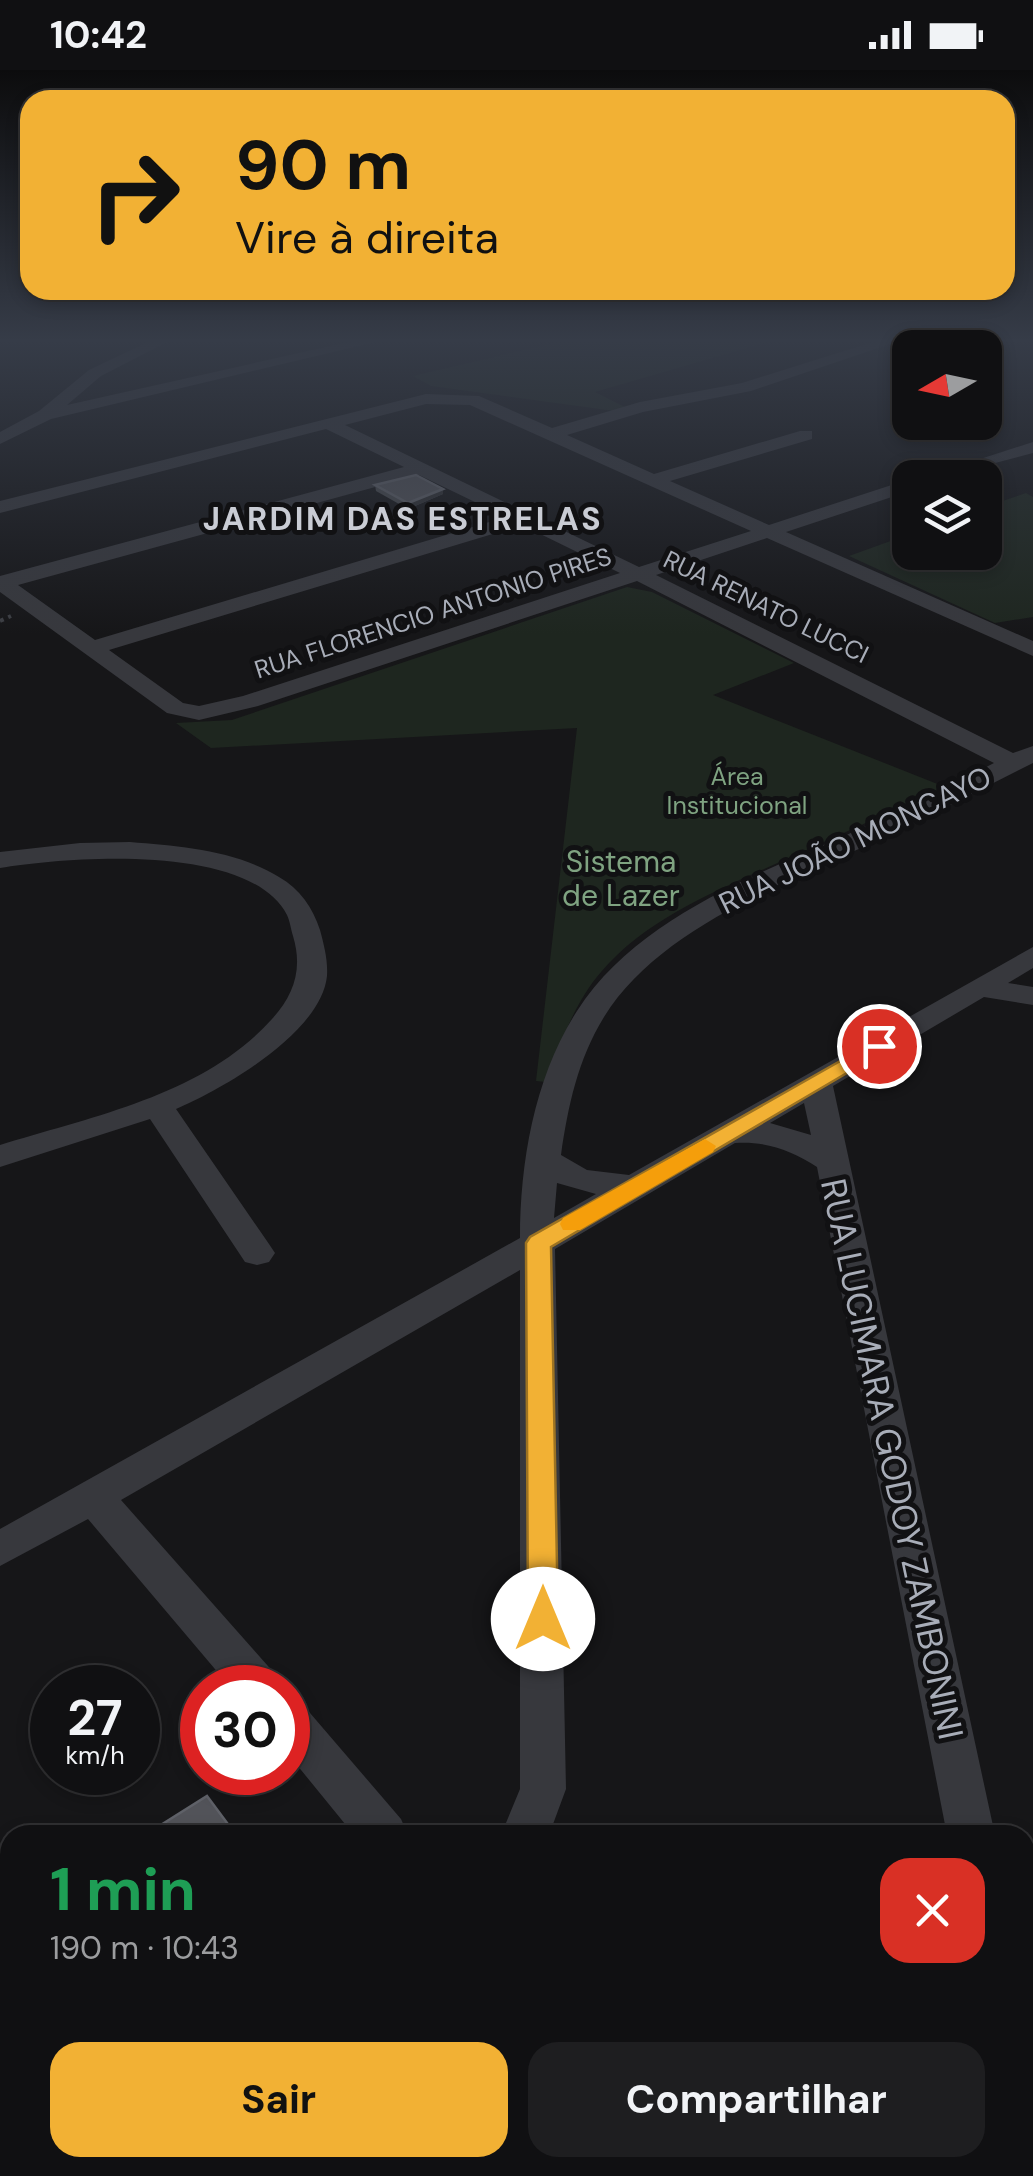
<!DOCTYPE html>
<html lang="pt">
<meta charset="utf-8">
<style>
body{margin:0;font-family:"DM Sans",sans-serif;background:#1e1e20;color:#f1f3f6;height:100vh;display:flex;flex-direction:column;font-size:38px;white-space:nowrap}
*{box-sizing:border-box;margin:0}
p{font-size:32px;color:#9c9d9f}
.icon{flex:none;width:55px;height:55px;fill:none;stroke:currentColor;stroke-width:2;stroke-linecap:round;stroke-linejoin:round}
.map{position:relative;flex:1;overflow:hidden}
.details{position:absolute;left:0px;top:1755px;width:1035px;height:352px;display:flex;flex-direction:column;background:#101012;border-radius:30px 30px 0 0;box-shadow:0 5px 15px #0003,0 0 0 2px #303032}
.details>*{flex:none}
.guide{position:absolute;left:20px;top:20px;width:995px;height:210px;border-radius:30px;box-shadow:0 5px 15px #0003,0 0 0 2px #303032;background:#f2b134;color:#111;overflow:hidden}
.needle{width:65px;rotate:261deg}
.fabs{position:absolute;left:892px;top:260px;display:grid;gap:20px}
.fabs a{display:grid;place-items:center;width:110px;height:110px;border-radius:20px;background:#101012;box-shadow:0 5px 15px #0003,0 0 0 2px #303032;font-size:50px}
.speed{position:absolute;left:30px;top:1595px;display:flex;gap:20px;font-size:50px;font-weight:700;text-align:center}
.speed>*{display:grid;place-content:center;width:130px;height:130px;border-radius:50%;background:#101012;box-shadow:0 5px 15px #0003,0 0 0 2px #303032;line-height:1}
.speed small{font-size:25px;font-weight:400}
.speed .limit{border:15px solid #d22;background:#fff;color:#111}
.pin{position:absolute;display:grid;place-items:center;width:85px;height:85px;color:#fff;margin:-42px;border:5px solid #fff;border-radius:50%;box-shadow:0 2px 10px #0007}
.me{position:absolute;width:110px;margin:-55px;rotate:0deg;stroke-linejoin:round;filter:drop-shadow(0 0 8px #0008)}
.turn{display:flex;align-items:center;gap:35px;height:210px;padding:0 50px;font-size:45px}
.turn .icon{width:130px;height:130px;stroke-width:2.5}
.turn b{display:block;font-size:70px;line-height:85px}
.round{display:grid;place-items:center;flex:none;width:105px;height:105px;border-radius:30px;background:#1e1e20}
.headline{display:flex;align-items:center;justify-content:space-between;height:170px;padding:0 50px}
h1{font-size:60px;font-weight:700;line-height:75px;color:#1e9e55}
.cta{display:flex;gap:20px;margin-top:auto;padding:20px 50px}
.cta a{flex:1;height:115px;border-radius:30px;background:#f2b134;color:#111;font-size:40px;font-weight:700;line-height:115px;text-align:center}
.cta a+a{background:#1e1e20;color:#f1f3f6}
.status{display:flex;justify-content:space-between;align-items:center;height:70px;padding:0 50px;background:#101012;direction:ltr}
.status svg{height:28px;fill:currentColor}
.map>svg:first-child{display:block}
.built{fill:#222225}
.green{fill:#1e261f}
.lines{fill:none;stroke-linecap:round;stroke-linejoin:round}
.path{stroke:#3d3f44;stroke-width:4;stroke-dasharray:4 5;stroke-linecap:butt}
.minor{fill:#37383d;fill-rule:evenodd}
.wall{fill:#47494d}
.shaded-wall{fill:#2f3033}
.building{fill:#525359;stroke:#5f6168;stroke-width:2.5}
.route{fill:#f2b134;stroke:#9d7322;stroke-width:2.5}
.slow{fill:#f59e0b}
.labels{text-anchor:middle;dominant-baseline:central;stroke-width:10;stroke-linejoin:round;paint-order:stroke}
.far-street-label{font-size:25px;fill:#a8adb8;stroke:#111113}
.far-park-label{font-size:25px;fill:#7fa381;stroke:#111113}
.street-label{font-size:30px;fill:#a8adb8;stroke:#111113}
.park-label{font-size:30px;fill:#7fa381;stroke:#111113}
.far-district-label{font-size:32px;font-weight:bold;letter-spacing:2.5px;fill:#c9ccd4;stroke:#111113}
.near-street-label{font-size:35px;fill:#a8adb8;stroke:#111113}
</style>
<div class="status"><b>10:42</b><svg viewBox="0 0 49 12"><path d="M0 12V9h3v3zM5 12V6h3v6zM10 12V3h3v9zM15 12V0h3v12zM26 1h20v11H26zM47 4h2v5h-2z"/></svg></div>
<div class="map">
<svg width="1033" height="2106" viewBox="0 0 1033 2106">
<rect width="100%" height="100%" fill="#161618"/>
<path class="built" d="M10,2077V2098H306L305,2106H0V2084Z"/>
<path class="green" d="M567,270H774L595,322L627,338L614,341L431,316L413,306Z
M1026,423L1033,427V547L995,553L849,486L910,464V482H985V437Z
M627,517L652,522L794,593L713,625L945,717C891,741 838,766 784,790C719,820 648,847 601,902C574,933 560,975 546,1012L536,1011L577,658L211,678L176,653L232,650Z
M306,2098H560L557,2106H305Z"/>
<g class="lines">
<path class="path" d="M0,551L11,546"/>
<path class="minor" d="M152,270H171L101,306L67,335L357,270H384L51,349L0,374V362L39,341L89,300Z
M879,270H902L751,321L643,342L567,365L654,404L800,361H812V369L670,411L769,455L910,409V421L786,462L1033,571V586L767,468L656,505L1013,683L1033,676V693C985,717 938,742 890,765C796,808 660,856 604,947C578,989 568,1036 561,1085L587,1100L629,1105L1033,877V898L1008,913L1033,917V935L984,927L833,1016L995,1765H947L817,1097C791,1080 766,1071 735,1073L555,1179L566,1719L549,1765H501L520,1719V1200L121,1430L275,1604L281,1618H231L88,1449L0,1496V1459L520,1168C520,1091 535,1006 577,941C640,843 770,800 871,754C912,735 953,714 994,693L637,511L258,636L199,650L167,643L0,522V506L404,397L326,359L0,443V431L426,324L479,326L552,358L640,332L742,313ZM426,334L470,335L751,461L639,497L345,355ZM419,405L506,447L95,570L18,515ZM522,455L620,503L243,626L199,636L183,633L109,580ZM804,1033L811,1065L770,1053ZM557,1113L596,1124L554,1148Z
M1033,372V383L980,397L971,392Z
M958,393L967,398C955,410 938,408 922,408Z
M130,772C180,776 235,780 279,807C300,819 313,838 320,860C324,875 328,890 327,906C321,963 223,1019 176,1039L269,1174L275,1183L269,1192L257,1195L245,1192L150,1049L0,1097V1075C93,1046 204,1025 272,949C294,925 303,899 293,866C291,860 290,851 287,845C249,772 67,787 0,798V782L80,773Z
M288,1630L304,1636L401,1749L408,1765H354L288,1684Z
M1033,1920V1972L1025,1973V1921Z
M1025,2002L1033,2006V2098L1025,2095Z
M568,2098H624L621,2106H565Z
M627,2098H688L684,2106H623Z"/>
</g>
<path class="wall" d="M375,415L443,419V424L408,439L376,421Z"/>
<path class="shaded-wall" d="M443,419V424L408,439V433Z"/>
<path class="building" d="M416,405L443,419L408,433L375,415Z
M207,1726L236,1765H145Z"/>
<linearGradient id="sky" x2="0" y2="1"><stop stop-color="#0c0c0d"/><stop offset="0.48" stop-color="#363c48"/><stop offset="1" stop-color="#363c48" stop-opacity="0"/></linearGradient>
<rect width="1033" height="564" fill="url(#sky)"/>
<path class="route" d="M879,969L886,971L890,976L886,980L551,1177L558,1549L554,1558L543,1562L533,1558L528,1549L526,1173L530,1167Z"/>
<path class="slow" d="M705,1069L716,1076L713,1082L580,1160H563L560,1154L563,1148Z"/>
<g class="labels">
<g class="far-street-label">
<text transform="translate(766 537) rotate(26)">RUA RENATO LUCCI</text>
<text transform="translate(433 543) rotate(-18)">RUA FLORENCIO ANTONIO PIRES</text>
</g>
<g class="far-park-label">
<text x="737" y="706">Área<tspan x="737" dy="29">Institucional</tspan></text>
</g>
<g class="street-label">
<text transform="translate(855 770) rotate(-26)">RUA JOÃO MONCAYO</text>
</g>
<g class="park-label">
<text x="621" y="791">Sistema<tspan x="621" dy="34">de Lazer</tspan></text>
</g>
<g class="far-district-label">
<text x="403" y="449">JARDIM DAS ESTRELAS</text>
</g>
<g class="near-street-label">
<text transform="translate(892 1389) rotate(78)">RUA LUCIMARA GODOY ZAMBONINI</text>
</g>
</g>
</svg>
<div class="fabs">
<a><svg class="needle" viewBox="-14 -14 28 28"><path d="M0-13l5 13h-10z" fill="#e53935"/><path d="M0 13l5-13h-10z" fill="#9c9d9f"/></svg></a>
<a><svg class="icon" aria-label="layers" viewBox="0 0 24 24"><path d="M12 4l9 5-9 5-9-5zM3 14l9 5 9-5"/></svg></a>
</div>
<div class="speed"><div>27<small>km/h</small></div><div class="limit">30</div></div>
<div class="pin" style="left:879px;top:976px;background:#d93025"><svg class="icon" aria-label="arrive" viewBox="0 0 24 24"><path d="M6 21V4h12l-3 4 3 4H6"/></svg></div>
<svg class="me" style="left:543px;top:1549px" viewBox="-20 -20 40 40"><circle r="19" fill="#fff"/><path d="M0-13L10 11 0 6-10 11z" fill="#f2b134"/></svg>
<div class="guide">
<div class="turn"><svg class="icon" aria-label="right" viewBox="0 0 24 24"><path d="M7 20v-9h11M14 6l5 5-5 5"/></svg><div><b>90 m</b>Vire à direita</div></div>
</div>
<section class="details">
<div class="headline"><div><h1>1 min</h1><p>190 m · 10:43</p></div><a class="round" style="background:#d93025;color:#fff"><svg class="icon" aria-label="close" viewBox="0 0 24 24"><path d="M6 6l12 12M18 6L6 18"/></svg></a></div>
<div class="cta"><a>Sair</a><a>Compartilhar</a></div>
</section>
</div>
